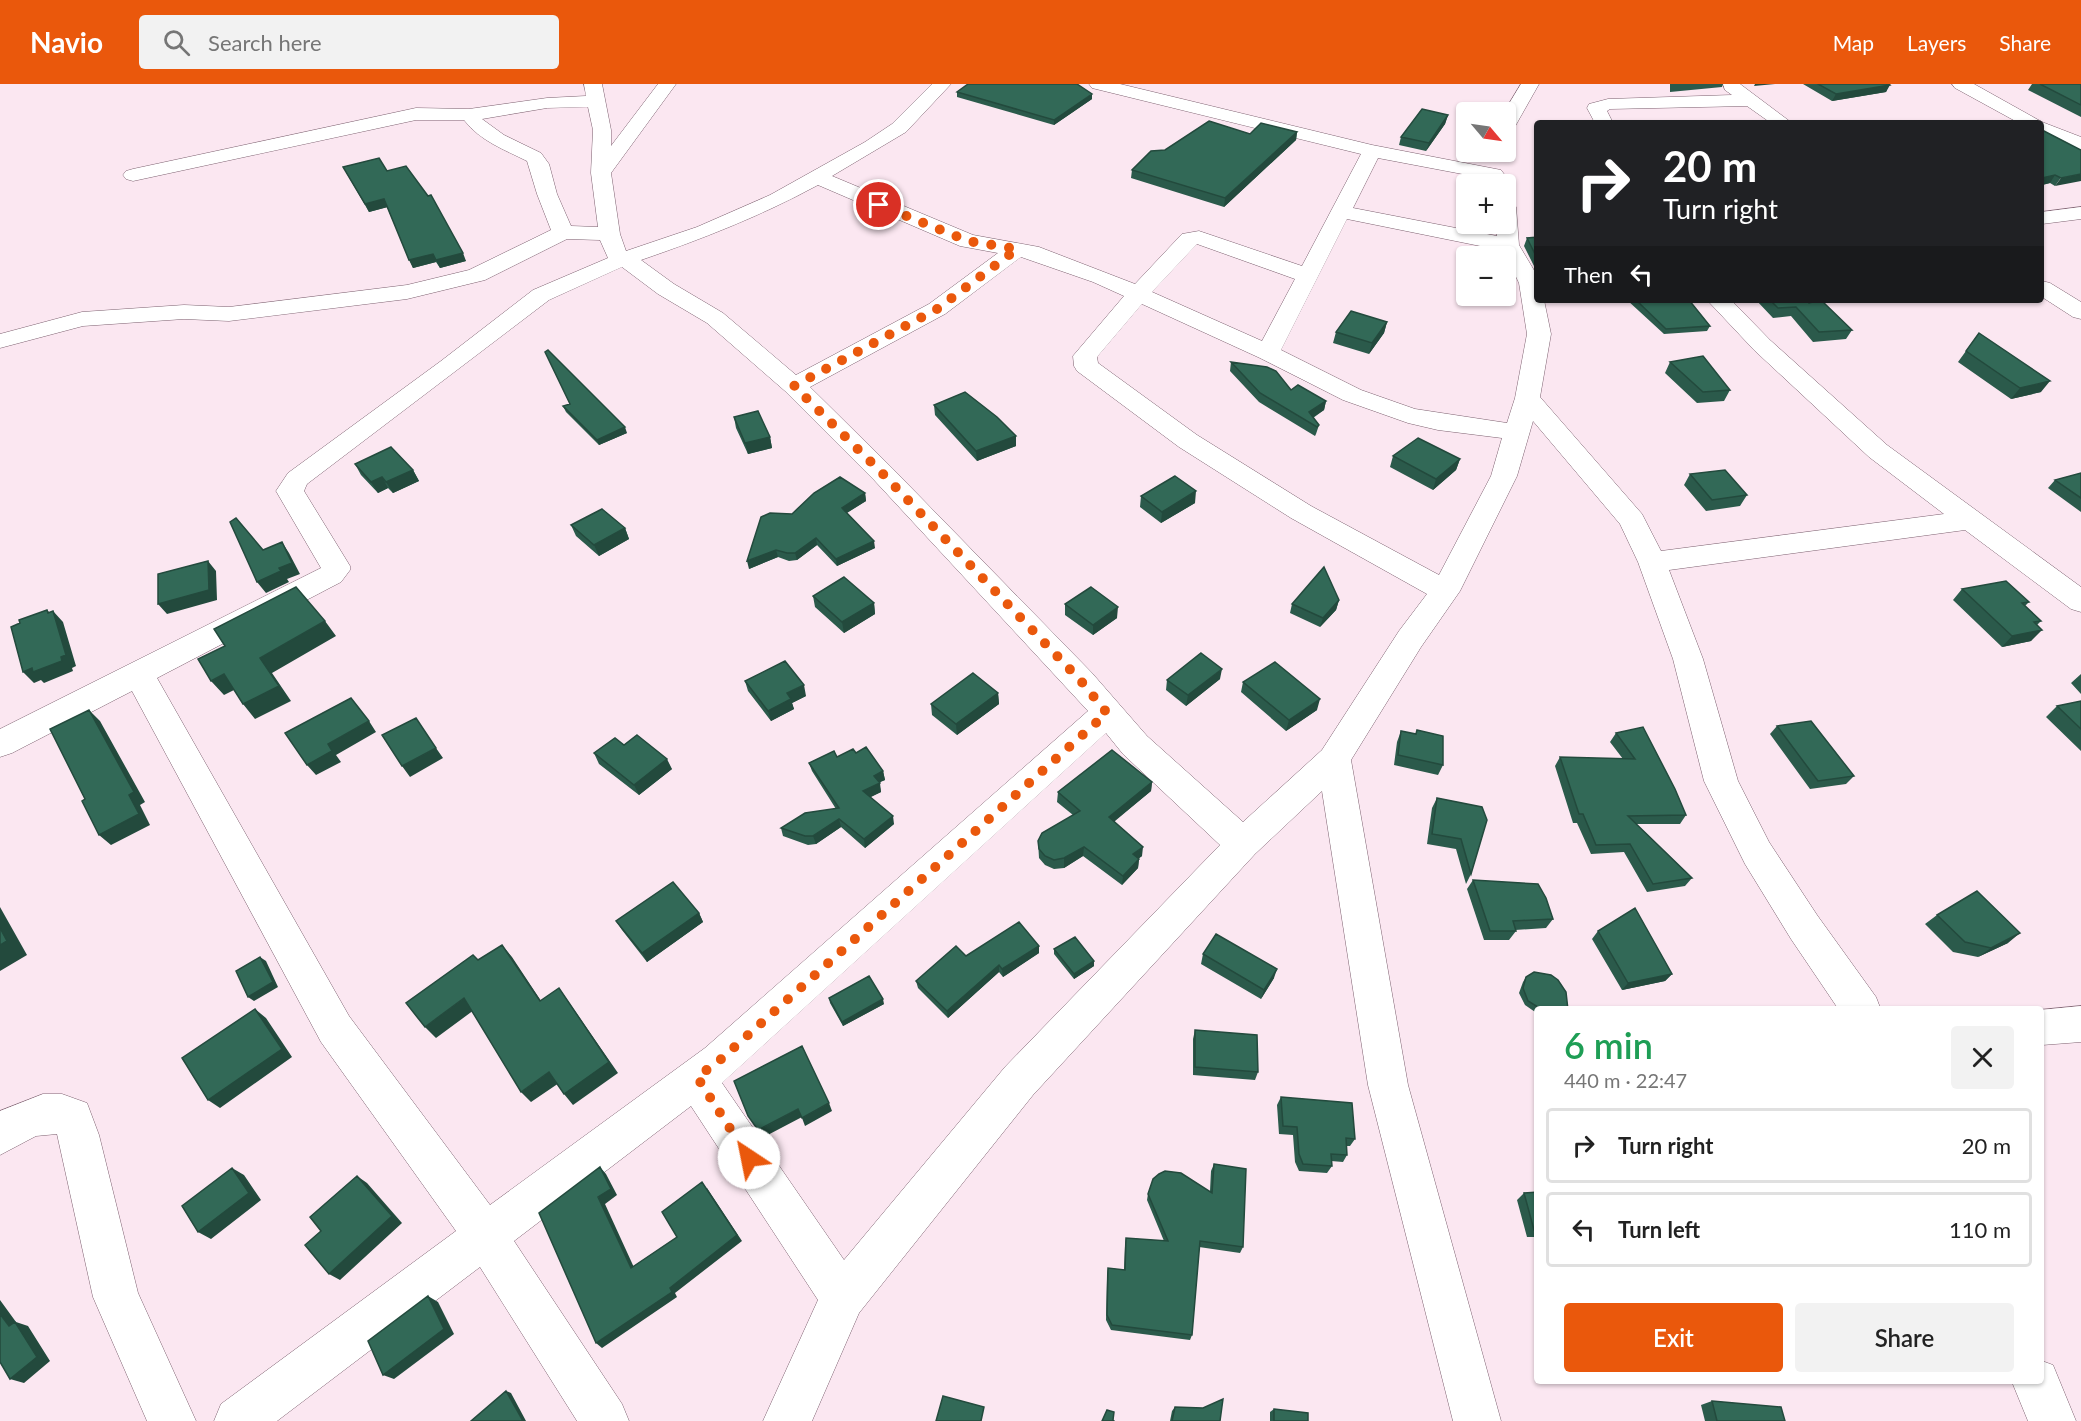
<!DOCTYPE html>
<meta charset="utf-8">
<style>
body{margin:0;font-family:Lato,sans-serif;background:#f2f2f2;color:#222;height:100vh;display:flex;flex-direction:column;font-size:22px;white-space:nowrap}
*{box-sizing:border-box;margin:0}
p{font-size:20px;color:#767676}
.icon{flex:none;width:33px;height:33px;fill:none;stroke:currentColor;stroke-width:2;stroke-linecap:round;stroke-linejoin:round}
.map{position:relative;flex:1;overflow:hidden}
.sheet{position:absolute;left:1534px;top:922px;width:510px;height:378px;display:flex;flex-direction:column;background:#fff;border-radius:6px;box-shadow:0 2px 4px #0004}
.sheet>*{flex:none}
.guide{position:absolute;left:1534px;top:36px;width:510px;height:183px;border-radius:6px;box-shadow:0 2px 4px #0004;background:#202124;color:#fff;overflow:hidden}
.needle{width:39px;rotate:119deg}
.tools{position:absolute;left:1456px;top:18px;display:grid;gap:12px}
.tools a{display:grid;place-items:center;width:60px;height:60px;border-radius:6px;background:#fff;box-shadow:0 2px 4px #0004;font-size:30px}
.pin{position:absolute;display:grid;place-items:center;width:51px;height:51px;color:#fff;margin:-26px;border:3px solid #fff;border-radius:50%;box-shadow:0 2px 6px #0007}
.me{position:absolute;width:66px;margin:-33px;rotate:326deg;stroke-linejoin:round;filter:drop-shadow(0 0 4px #0008)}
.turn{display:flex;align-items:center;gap:21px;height:126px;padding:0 30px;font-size:27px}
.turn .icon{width:78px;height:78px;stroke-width:2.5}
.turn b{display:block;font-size:42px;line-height:51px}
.then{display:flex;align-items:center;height:57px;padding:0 30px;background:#0003;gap:12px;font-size:22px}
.round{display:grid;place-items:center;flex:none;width:63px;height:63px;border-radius:6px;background:#f2f2f2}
.summary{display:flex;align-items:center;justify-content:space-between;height:102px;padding:0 30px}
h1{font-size:36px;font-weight:600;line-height:45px;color:#1e9e55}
.cta{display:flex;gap:12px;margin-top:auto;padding:12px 30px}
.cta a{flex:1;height:69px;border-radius:6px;background:#ea580c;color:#fff;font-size:24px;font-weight:600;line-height:69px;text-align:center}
.cta a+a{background:#f2f2f2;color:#222}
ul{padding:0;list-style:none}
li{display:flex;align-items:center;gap:18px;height:75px;margin:0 12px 9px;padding:0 18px;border:3px solid #e0e0e0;border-radius:6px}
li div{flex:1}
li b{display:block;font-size:22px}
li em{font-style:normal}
header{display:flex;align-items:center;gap:36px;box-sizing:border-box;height:84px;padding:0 30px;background:#ea580c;color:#fff}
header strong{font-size:28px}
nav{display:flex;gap:33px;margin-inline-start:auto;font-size:21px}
.search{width:420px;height:54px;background:#f2f2f2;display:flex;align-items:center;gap:15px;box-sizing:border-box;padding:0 21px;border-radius:6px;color:#767676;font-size:22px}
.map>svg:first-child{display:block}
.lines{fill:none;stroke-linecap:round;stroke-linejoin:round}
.minor-casing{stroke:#7d6170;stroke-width:1}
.minor{fill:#fff;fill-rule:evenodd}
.wall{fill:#2b5a4b}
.shaded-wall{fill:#234a3d}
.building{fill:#326957;stroke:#234a3d;stroke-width:1.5}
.route{stroke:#ea580c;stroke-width:10;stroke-dasharray:0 18}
</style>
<header>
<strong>Navio</strong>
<div class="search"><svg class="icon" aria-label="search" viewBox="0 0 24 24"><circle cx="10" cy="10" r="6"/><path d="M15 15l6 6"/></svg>Search here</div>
<nav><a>Map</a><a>Layers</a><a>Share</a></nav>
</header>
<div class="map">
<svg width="2081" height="1337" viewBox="0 0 2081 1337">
<rect width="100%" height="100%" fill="#fbe7f1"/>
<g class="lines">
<defs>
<path id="minor" d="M584,0H602L611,46V62L658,0H676L611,89L620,150L626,167L697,143L770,111L865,58L892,40L932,0H951L906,48L832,92L973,151L1039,163L1135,200L1182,150L1199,147L1302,182L1361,70L1092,4L1089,0H1120L1372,61L1501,86L1504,90L1501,94L1494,96L1378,74L1353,124L1497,152L1496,140H1506V117L1513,119L1516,123L1519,161L1538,193V216H1544L1551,250L1540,313L1642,430L1661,467L1944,430L1869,373L1754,266L1707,216H1731L1770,256L1887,361L2081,503V528L2071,525L1965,446L1669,486L1703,575L1738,697L1769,758L1817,831L1876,913L1881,926H1839L1791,855L1745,780L1704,697L1673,575L1638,478L1620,440L1533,337L1517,392L1460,507L1421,563L1351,676L1408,1001L1501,1337H1453L1368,1001L1322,707L1255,770L1033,1011L859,1229L812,1337H763L818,1216L691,1022L514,1157L622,1320L629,1337H577L480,1183L277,1337H214L221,1320L456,1147L321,958L132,607L12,669L0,673V645L321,484L276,407L288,389L441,277L533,206L608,174L600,156L567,155L485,196L407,215L229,237L184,235L83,242L0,264V250L82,228L184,221L229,223L407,201L469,186L551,146L537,110L527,77C505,66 480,57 464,36H416L133,97L126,95L123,91L126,87L133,85L416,24L469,25L547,14L586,12ZM588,23L593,46L591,89L598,143L571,142L557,110L549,80L541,69L504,51L482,35L547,24ZM818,101L960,162L998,169L929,220L796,291L723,229L674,200L641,176C702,155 761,132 818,101ZM1347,135L1500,166L1506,172L1519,199L1527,250L1515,314L1507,339L1415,325L1361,306L1281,266ZM1197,160L1295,195L1262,257L1152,208ZM1021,173L1093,198L1124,212L1073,272L1074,282L1077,287L1179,363L1291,434L1427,510L1399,547L1322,666L1243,738L1147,652L1092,589L892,384L810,303L945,230ZM622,183L658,210L707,239L785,307L874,396L1088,627L705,964L490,1121L349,932L157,594L341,498L350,486V482L304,407L307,400L549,216ZM1142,220L1260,274L1343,316L1408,339L1438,346L1502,354L1491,392L1439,491L1311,422L1197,351L1098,279L1097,273ZM1106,649L1123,670L1220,761L1005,983L844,1176L722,999Z
M1521,0H1539L1513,46L1506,48L1504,28Z
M1723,0H1740L1792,39H1771L1747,22L1610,25L1607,27L1613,39H1595L1587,24L1589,20L1608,15L1732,11L1725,6Z
M1952,0H1974L2042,38L2081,53V66L2042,51V39H2019L1955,4Z
M2081,123V135L2042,140V128Z
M2042,197L2050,199L2081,218V235L2073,233L2042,213Z
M2081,922V958L2042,961L2040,926Z
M43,1010H62L87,1019L99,1051L138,1209L196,1337H147L93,1213L57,1050L36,1052L0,1071V1027Z
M2042,1277L2053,1281L2076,1337H2028L2012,1298H2042Z"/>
</defs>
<use href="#minor" class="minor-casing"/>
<use href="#minor" class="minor"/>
</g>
<path class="wall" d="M1670,0H1723L1722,3L1670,8Z
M1803,0H1889L1886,8L1832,17Z
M2032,0H2081V33L2028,6Z
M957,8L1092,15L1054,41L957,13Z
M1448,31L1445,40L1426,67L1399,61L1401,53Z
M2042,46L2081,66L2055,102L2050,99L2042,101Z
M1297,48L1296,56L1224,123L1131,94L1132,86L1165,66L1250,50Z
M343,83L387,87L466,177L440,184L436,178L413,184L387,123L369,128Z
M1538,153V182H1534L1524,162L1527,154Z
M1627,216H1689L1710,242L1707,247L1664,250Z
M1756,216H1805L1809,219L1852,246L1846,255L1813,258L1791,232L1773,234Z
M1387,238L1384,249L1369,270L1333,259L1336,248Z
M1979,249L2041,308L2011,315L1958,278Z
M1231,278L1291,306L1326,317L1324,326L1313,334L1319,341L1316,350L1315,352L1259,318L1230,287Z
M1670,278L1730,306L1724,317L1697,319L1665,289Z
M934,321L1016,352V362L977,377L935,331Z
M563,322L627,349L599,361L566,328Z
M734,333L770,353L772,364L748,370L736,344Z
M1393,372L1460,375L1456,386L1433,406L1390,383Z
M355,380L413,386L419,397L393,409L388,404L378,409L361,391Z
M2081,389V428L2048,404L2055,396Z
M1690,390L1747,411L1740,422L1706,427L1684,401Z
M865,409L866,417L847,429L875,464L837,482L817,461L797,476L789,477L778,473L749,485L792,430Z
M1141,412L1195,419L1161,439L1140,423Z
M571,441L625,444L629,455L599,472L576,452Z
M1962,505L2029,518L2025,522L2041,537L2037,541L2031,557L2002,563L1953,516Z
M813,512L874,519L875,530L844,549L815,523Z
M1339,516L1336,526L1320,543L1290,529L1292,520Z
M1065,520L1117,534L1093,551L1065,531Z
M2081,590V610L2071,599Z
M1220,595L1186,622L1166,606L1167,596Z
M745,597L806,612L792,619L794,625L771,637L748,607Z
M1243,598L1317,626L1286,647L1241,608Z
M998,609L999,620L957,651L932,631L931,620Z
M2081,617V667L2046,633L2057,622Z
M1777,642L1854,692L1846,700L1810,705L1770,650Z
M1401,647L1415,650L1443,681L1438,691L1394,681L1397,658Z
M1616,649L1686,731L1680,740H1636L1692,794L1685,802L1647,808L1624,768L1591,770L1577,739H1573L1555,682L1560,673L1623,675L1610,658Z
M624,661L672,685L639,711L599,680L594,669Z
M856,669L883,687L885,696L879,698L881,708L870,713L894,740L865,764L841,743L816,760L808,761L783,752L781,744L836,725L812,687L809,679Z
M1152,698L1151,707L1114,737L1142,772L1138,775H1139L1138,784L1122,801L1083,772L1064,784L1054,785L1045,781L1039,774L1038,757L1073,731L1057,718L1058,708Z
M1437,714L1482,723L1471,790L1466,800L1456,765L1427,760L1432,724Z
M1473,796L1553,835L1546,844L1515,846L1516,847L1509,856H1484L1467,805Z
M699,829L703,838L647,878L622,846L616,837Z
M1937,831L2008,859L1978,873L1953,868L1925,840Z
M1598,847L1672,890L1665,897L1622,906L1592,855Z
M1054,865L1094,877V882L1074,895L1054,870Z
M1039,869L1003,893L999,888L948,934L918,904L916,897L966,872Z
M1203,870L1274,894L1261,915L1201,880Z
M1526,893L1568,926H1538V930L1525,921L1519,909L1523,898Z
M829,914L884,920L843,942L830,919Z
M1195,946L1258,988L1255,996L1193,991V955Z
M1281,1013L1355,1055L1350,1062H1347V1071L1343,1078L1331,1077L1332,1082L1327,1089L1299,1087L1295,1078L1293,1051L1279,1050L1277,1021Z
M1214,1080L1243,1163L1240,1169L1199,1163L1192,1251L1190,1256L1111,1246L1106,1236L1107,1190L1108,1184L1124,1186L1125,1160L1126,1154L1164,1157L1147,1116L1148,1110L1210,1107L1211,1087Z
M1538,1108V1153H1527L1517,1116L1524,1109Z
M1712,1317L1785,1337H1705L1701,1321Z
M1175,1323L1220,1337H1170L1172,1327Z
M1274,1325L1308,1337H1270V1328Z"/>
<path class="shaded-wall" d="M1755,0H1775L1754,2Z
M1890,1L1886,8L1832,17L1836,10Z
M1092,10V15L1054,41V36Z
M1448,31L1445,40L1426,67L1429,59Z
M1297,48L1296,56L1224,123L1225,114Z
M2081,90V97L2055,102L2061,94Z
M2055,91L2050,99L2042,101V94Z
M384,115L388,123L369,128L365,120Z
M463,169L466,177L440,184L436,176Z
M433,170L436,178L413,184L409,176Z
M1387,238L1384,249L1369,270L1372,259Z
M2050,297L2041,308L2011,315L2020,304Z
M1326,317L1324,326L1307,337L1309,328Z
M625,343L627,349L599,361L597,356Z
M1016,352V362L977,377L976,367Z
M770,353L772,364L748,370L745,359Z
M1460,375L1456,386L1433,406L1436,395Z
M413,386L419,397L393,409L386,398Z
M382,393L388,404L378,409L371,398Z
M1196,407L1195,419L1161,439L1162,428Z
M865,409L866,417L843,431L842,424Z
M625,444L629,455L599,472L594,461Z
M816,454L817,461L797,476L795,469Z
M874,457L875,464L837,482L836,475Z
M282,458L289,469L300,490L287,495L289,498L266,509L257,498L279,484Z
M776,466L778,473L749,485L747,477Z
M208,477L216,487L217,516L167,530L158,520Z
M1339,516L1336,526L1320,543L1323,534Z
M874,519L875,530L844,549L842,538Z
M1118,523L1117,534L1093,551V541Z
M47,526L55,534L53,527L63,538L76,582L72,584L73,587L44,599L41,596L34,599L23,588L48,529Z
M325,537L336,552L272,589L291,617L255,635L243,620L260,574Z
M2042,546L2031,557L2002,563L2012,552Z
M1222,585L1220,595L1186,622L1188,611Z
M224,590L236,605L224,611L211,597Z
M804,601L806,612L792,619L794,625L771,637L768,627L787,609Z
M998,609L999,620L957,651L956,640Z
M1320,615L1317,626L1286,647L1289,636Z
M89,626L100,637L145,718L140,721L150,741L111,761L99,751Z
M369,637L376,648L336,671L341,678L316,691L307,681L328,660Z
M436,664L443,674L410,693L402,682Z
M667,675L672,685L639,711L634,701Z
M883,687L885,696L876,700L874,692Z
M1152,698L1151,707L1109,742V733Z
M880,699L881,708L865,716L863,707Z
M893,732L894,740L865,764L864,755Z
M839,735L841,743L816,760L813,752Z
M1084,763L1083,772L1064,784V774Z
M1143,763L1142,772L1132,779L1133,770Z
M1139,775L1138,784L1122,801L1123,792Z
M0,823L27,871L0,887Z
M699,829L703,838L647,878L642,869Z
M2020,849L2008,859L1978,873L1991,864Z
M502,861L512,873L549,929L540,917Z
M1039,862V869L1003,893L1002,885Z
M260,873L266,877L278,903L254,917L248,913Z
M1094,877V882L1074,895V890Z
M999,881V888L948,934L947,927Z
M1277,885L1274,894L1261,915L1264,906Z
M1672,890L1665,897L1622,906L1628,899Z
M559,904L618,989L573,1021L564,1010Z
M464,914L474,926L436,954L425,943Z
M883,915L884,920L843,942L842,938Z
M255,925L266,934L292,973L220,1024L208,1016Z
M549,988L559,999L531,1018L521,1008Z
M829,1019L832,1027L805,1042L802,1034Z
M798,1025L802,1033L762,1054L758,1046Z
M600,1083L606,1090L617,1111L605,1120L637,1190L631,1184L598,1113Z
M232,1084L244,1091L261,1116L211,1155L198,1148Z
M357,1092L367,1099L402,1139L340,1196L329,1190Z
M707,1104L742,1157L675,1209L677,1213L602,1264L596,1259L670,1204Z
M428,1212L438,1218L454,1250L394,1295L383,1291Z
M0,1216L16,1238L28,1242L50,1277L24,1299L10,1295L9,1242L0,1230Z
M506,1307L511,1309L526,1337H523Z"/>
<path class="building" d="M968,0H1077L1092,10L1054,36L957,8Z
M1818,0H1889L1890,1L1836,10Z
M2040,0H2081V21Z
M1422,25L1448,31L1429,59L1401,53Z
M1209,37L1250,50L1261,39L1297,48L1225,114L1132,86L1151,67L1165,66Z
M2042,46L2081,66V90L2061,94L2055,91L2042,94Z
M379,74L387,87L406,82L428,112L431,111L463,169L436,176L433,170L409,176L384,115L365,120L343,83Z
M1538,153V174H1537L1527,154Z
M1636,216H1689L1710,242L1666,245Z
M1770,216H1805L1809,219L1821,216L1852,246L1819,248L1796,223L1778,224Z
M1351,227L1387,238L1372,259L1336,248Z
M1979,249L2050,297L2020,304L1966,267Z
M548,266L625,343L597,356L563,322L570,320L545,268Z
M1703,272L1730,306L1703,308L1670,278Z
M1231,278L1267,283L1276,287L1291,306L1298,301L1326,317L1309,328L1319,341L1317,343L1260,309Z
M965,308L997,333L1016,352L976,367L934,321Z
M758,327L770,353L745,359L734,333Z
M1418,354L1460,375L1436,395L1393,372Z
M391,363L413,386L386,398L382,393L371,398L355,380Z
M1725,386L1747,411L1712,416L1690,390Z
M2081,389V414L2055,396Z
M1175,392L1196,407L1162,428L1141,412Z
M840,393L865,409L842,424L874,457L836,475L816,454L795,469H787L776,466L747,477L761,433L770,429L792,430L814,409Z
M602,425L625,444L594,461L571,441Z
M236,434L263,466L282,458L292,479L279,484L281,487L257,498L230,438Z
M208,477L209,506L158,520V490Z
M1324,483L1339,516L1323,534L1292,520Z
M844,493L874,519L842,538L813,512Z
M2006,497L2029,518L2022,519L2041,537L2034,538L2042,546L2012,552L1962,505Z
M296,503L325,537L260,574L279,602L243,620L224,590L211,597L198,575L225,562L214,545Z
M1091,503L1118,523L1093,541L1065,520Z
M47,526L48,529L53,527L66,571L61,573L62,577L33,588L32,584L23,588L11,543L20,539L19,536Z
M1201,569L1222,585L1188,611L1167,596Z
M785,577L804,601L787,609L791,615L768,627L745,597Z
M1275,578L1320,615L1289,636L1243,598Z
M973,589L998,609L956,640L931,620Z
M351,614L369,637L328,660L332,667L307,681L285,649Z
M2081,617V645L2057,622Z
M89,626L134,708L129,711L139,730L99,751L82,717L85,715L50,645Z
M416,634L436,664L402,682L382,651Z
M1811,637L1854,692L1818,697L1777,642Z
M1643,643L1675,705L1686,731L1628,732L1692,794L1653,800L1630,760L1596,761L1583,730H1579L1560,673L1635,675L1616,649Z
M1417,646L1443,652V681L1398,671L1401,647L1416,650Z
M637,651L667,675L634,701L594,669L615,654L624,661Z
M866,663L883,687L874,692L880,699L863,707L893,732L864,755L839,735L813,752H805L781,744L805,729L839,724L809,679L834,667L837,673L853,665L856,669Z
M1112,666L1152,698L1109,733L1143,763L1133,770L1139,775L1123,792L1084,763L1064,774L1054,776L1045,772L1039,765L1038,757L1042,749L1080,727L1058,708Z
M1437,714L1482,723L1487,736L1471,790L1461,755L1432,750Z
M1473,796L1538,800L1546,814L1553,835L1513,837L1516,847H1490Z
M673,798L699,829L642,869L616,837Z
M1977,807L2020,849L1991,864L1965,858L1937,831Z
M1635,824L1672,890L1628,899L1598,847Z
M1019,838L1039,862L1002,885L999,881L947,927L916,897L956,862L966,872Z
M0,844L7,857L0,861Z
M1216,850L1277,885L1264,906L1203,870Z
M1075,853L1094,877L1074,890L1054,865Z
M502,861L540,917L559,904L609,978L564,1010L549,988L521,1008L464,914L425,943L406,919L473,871L478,876Z
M260,873L273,898L248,913L236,887Z
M1534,888L1551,891L1558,896L1566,908L1568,926L1541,925L1528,917L1523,904L1526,893Z
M869,892L883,915L842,938L829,914Z
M255,925L282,965L208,1016L182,974Z
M1195,946L1257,951L1258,988L1195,983Z
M802,962L829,1019L802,1034L798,1025L758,1046L748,1032L734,997Z
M1281,1013L1352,1019L1355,1055L1346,1054L1347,1071L1331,1070L1332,1082L1303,1080L1299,1070L1297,1043L1283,1042Z
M1214,1080L1246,1085L1243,1163L1200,1157L1192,1251L1112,1241L1107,1231L1108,1184L1125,1186L1126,1154L1168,1157L1148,1110L1153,1095L1159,1090L1165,1087L1181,1089L1212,1109Z
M600,1083L611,1105L598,1113L631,1184L677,1153L662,1128L702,1098L737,1151L670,1204L672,1208L596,1259L539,1129Z
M232,1084L249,1109L198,1148L182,1122Z
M357,1092L392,1132L329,1190L305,1161L321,1147L310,1133Z
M1538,1108V1146H1534L1524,1109Z
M428,1212L444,1245L383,1291L368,1257Z
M0,1230L9,1242L15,1238L37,1273L10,1295L0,1278Z
M506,1307L523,1337H471Z
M943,1312L984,1323L981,1337H936Z
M1223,1315L1220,1337H1172L1175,1323L1203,1324Z
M1712,1317L1781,1323L1785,1337H1717Z
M1274,1325L1308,1329V1337H1274Z
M1107,1326L1114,1328L1113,1336L1114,1337H1102Z"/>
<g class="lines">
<path class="route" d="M749,1074L697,993L719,977L1107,629L1081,597L883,390L794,302L937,225L1017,165L968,157L879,121"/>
</g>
</svg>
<div class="tools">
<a><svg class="needle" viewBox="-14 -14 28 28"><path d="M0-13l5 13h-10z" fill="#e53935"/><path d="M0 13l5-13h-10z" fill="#767676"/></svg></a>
<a>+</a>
<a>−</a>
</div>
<div class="pin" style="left:879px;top:121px;background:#d93025"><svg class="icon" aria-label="arrive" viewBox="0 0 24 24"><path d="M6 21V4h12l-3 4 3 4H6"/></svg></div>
<svg class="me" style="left:749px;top:1074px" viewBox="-20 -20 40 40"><circle r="19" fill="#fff"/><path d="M0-13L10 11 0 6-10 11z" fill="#ea580c"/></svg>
<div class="guide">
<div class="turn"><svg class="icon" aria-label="right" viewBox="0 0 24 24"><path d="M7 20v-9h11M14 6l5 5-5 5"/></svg><div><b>20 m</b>Turn right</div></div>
<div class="then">Then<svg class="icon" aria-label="left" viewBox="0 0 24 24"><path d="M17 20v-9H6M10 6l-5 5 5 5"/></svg></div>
</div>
<section class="sheet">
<div class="summary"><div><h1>6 min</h1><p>440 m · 22:47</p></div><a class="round"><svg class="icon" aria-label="close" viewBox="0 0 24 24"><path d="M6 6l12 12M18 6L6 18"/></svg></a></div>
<ul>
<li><svg class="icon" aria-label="right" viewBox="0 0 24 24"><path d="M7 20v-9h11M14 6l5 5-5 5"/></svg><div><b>Turn right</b></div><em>20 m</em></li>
<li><svg class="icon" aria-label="left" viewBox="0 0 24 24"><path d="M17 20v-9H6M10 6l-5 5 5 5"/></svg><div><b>Turn left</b></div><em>110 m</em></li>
</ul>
<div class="cta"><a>Exit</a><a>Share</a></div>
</section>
</div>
